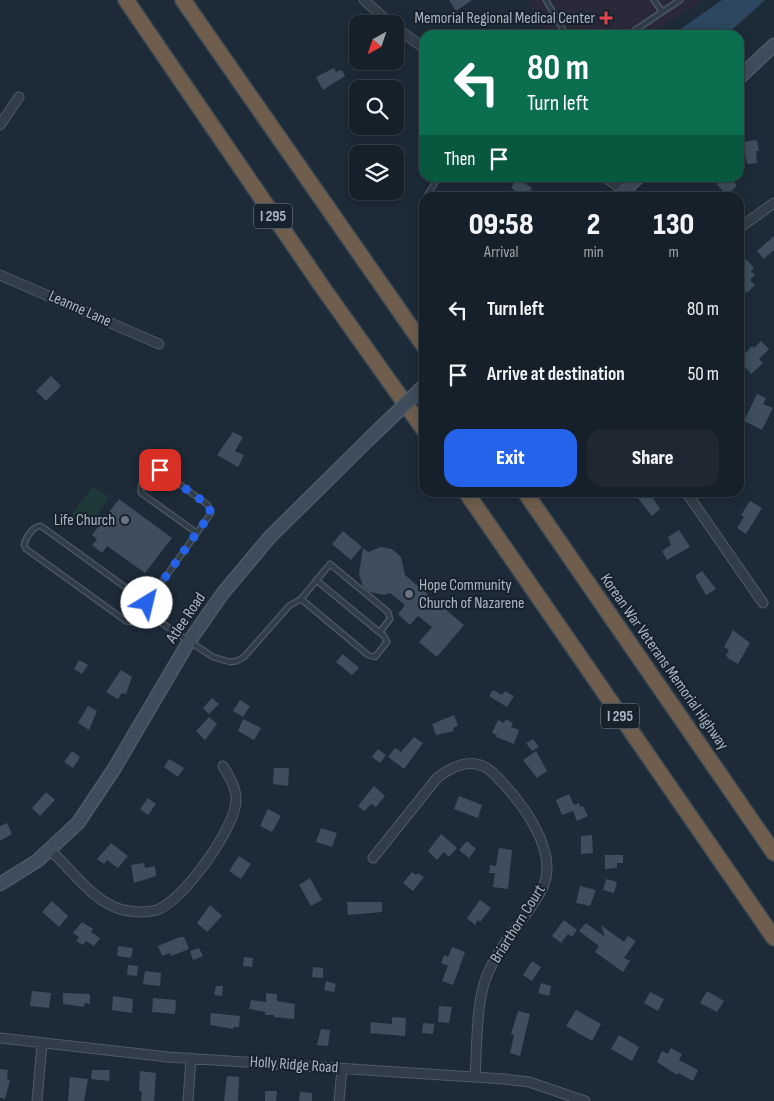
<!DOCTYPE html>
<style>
body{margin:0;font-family:"Sofia Sans Condensed",sans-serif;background:#1f2832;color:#f1f3f6;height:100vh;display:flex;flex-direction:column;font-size:19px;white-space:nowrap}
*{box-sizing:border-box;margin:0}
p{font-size:16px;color:#9ea3a8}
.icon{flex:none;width:28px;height:28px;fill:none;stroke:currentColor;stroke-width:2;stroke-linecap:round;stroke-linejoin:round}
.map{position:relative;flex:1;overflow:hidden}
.side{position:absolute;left:419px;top:192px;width:325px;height:305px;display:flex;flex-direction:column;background:#16202a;border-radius:15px;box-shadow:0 2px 12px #0003,0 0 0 1px #353e47}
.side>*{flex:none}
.hud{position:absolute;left:419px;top:30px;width:325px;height:152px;border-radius:15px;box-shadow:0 2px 12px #0003,0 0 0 1px #353e47;background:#0b6e4f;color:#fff;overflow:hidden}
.needle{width:32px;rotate:220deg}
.tools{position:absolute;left:349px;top:15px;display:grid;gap:10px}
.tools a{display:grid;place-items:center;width:55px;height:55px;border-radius:10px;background:#16202a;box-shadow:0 2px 12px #0003,0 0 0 1px #353e47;font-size:25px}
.pin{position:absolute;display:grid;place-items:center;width:42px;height:42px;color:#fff;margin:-21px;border-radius:10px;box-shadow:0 2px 8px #0006}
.me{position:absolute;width:55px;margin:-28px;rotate:36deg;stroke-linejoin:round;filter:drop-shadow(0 0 4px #0008)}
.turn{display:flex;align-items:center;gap:18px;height:105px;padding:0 25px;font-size:22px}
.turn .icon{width:65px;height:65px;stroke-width:2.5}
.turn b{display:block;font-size:35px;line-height:42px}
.then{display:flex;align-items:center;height:48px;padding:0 25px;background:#0003;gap:10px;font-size:19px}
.eta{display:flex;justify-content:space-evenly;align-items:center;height:85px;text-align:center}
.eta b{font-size:30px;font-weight:800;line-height:35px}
.primary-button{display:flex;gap:10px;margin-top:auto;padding:10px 25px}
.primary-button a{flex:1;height:58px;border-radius:15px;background:#2563eb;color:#fff;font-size:20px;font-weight:800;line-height:58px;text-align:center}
.primary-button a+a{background:#1f2832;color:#f1f3f6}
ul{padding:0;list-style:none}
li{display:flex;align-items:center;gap:15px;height:65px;padding:0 25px}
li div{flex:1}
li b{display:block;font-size:19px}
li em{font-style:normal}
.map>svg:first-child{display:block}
.medical{fill:#2a2939}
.green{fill:#1f3839}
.water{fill:#2c475f}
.building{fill:#3e4e5d}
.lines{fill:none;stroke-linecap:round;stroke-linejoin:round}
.service-casing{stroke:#4e5a66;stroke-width:7}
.minor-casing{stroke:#4e5a66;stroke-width:11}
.secondary-casing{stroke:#4e5a66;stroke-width:15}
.motorway-casing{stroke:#3b4752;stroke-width:18}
.service{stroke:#313d48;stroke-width:4.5}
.minor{stroke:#313d48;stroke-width:9}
.secondary{stroke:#3e4c5c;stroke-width:12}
.motorway{stroke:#6f5e4d;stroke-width:15}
.secondary-bridge-casing{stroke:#4e5a66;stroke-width:15;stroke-linecap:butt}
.secondary-bridge{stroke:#3e4c5c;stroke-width:12}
.route{stroke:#2563eb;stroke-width:9;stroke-dasharray:0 16.2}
.health-dot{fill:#e0444e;stroke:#17222c;stroke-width:2}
.worship-dot{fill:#6b7280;stroke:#17222c;stroke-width:2}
.labels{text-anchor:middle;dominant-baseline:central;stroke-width:4;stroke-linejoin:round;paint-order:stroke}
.shield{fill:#17222c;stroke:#7e8a98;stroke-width:1}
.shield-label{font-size:15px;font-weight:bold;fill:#aab7c6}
.poi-label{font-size:16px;fill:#aab7c6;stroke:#17222c;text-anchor:end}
.street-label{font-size:16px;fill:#aab7c6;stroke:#17222c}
</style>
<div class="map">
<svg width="774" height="1101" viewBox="0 0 774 1101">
<rect width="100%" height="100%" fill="#1d2b38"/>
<path class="medical" d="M526,0H703L650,35H546Z"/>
<path class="green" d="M93,486L109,498L88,526L72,514Z"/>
<path class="water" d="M722,0H765L726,35H672Z"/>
<path class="building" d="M449,0H472L456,11Z
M334,68L336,72L342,70L345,76L323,90L316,77Z
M755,140L757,141L759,151H756L757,163L747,164L743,142Z
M517,178L532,188L526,197L511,188Z
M727,178L729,181L732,179L737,186L726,195L717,184Z
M774,236V250L764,259L757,251Z
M746,259L754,268L751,271L755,275L750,280L755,285L747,293L739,284V266Z
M761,341L769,349L759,359L763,363L751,374L739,360L752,346L754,348Z
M51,376L61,386L46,401L36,391Z
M757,394L766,398L763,404L773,408L762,430L744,421Z
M233,432L243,437L235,451L244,455L238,467L217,455Z
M643,492H649L660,509L652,516L637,497Z
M119,499L172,538L145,573L107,546L102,553L92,545L97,539L92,535Z
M750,501L762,508L746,534L737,528L744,517L741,515Z
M679,530L690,547L667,560L662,551L671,545L668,537Z
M343,531L362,547L351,560L332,544Z
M381,547L392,549L401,557L405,575L464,625L437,657L419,642L432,627L418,616L410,625L398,614L405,605L390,593L384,595L370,592L363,586L359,574L363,548L368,552Z
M702,571L716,589L706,595L695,576Z
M733,630L750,643L738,664L728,658L726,655L729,650L724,647Z
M343,654L359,668L352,675L336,662Z
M79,660L88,665L82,674L74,669Z
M121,670L132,677L126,694L122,693L118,699L106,692Z
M493,690L502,695L505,691L514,696L507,707L489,696Z
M212,698L219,704L209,714L203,708Z
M240,700L250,706L243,717L233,711Z
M88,706L97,711L89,730L78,723Z
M454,715L458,726L453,728L454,731L436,735L432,724Z
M209,717L217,724L205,740L196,731Z
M243,719L261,728L254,740L238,731Z
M506,719L513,723L511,727L519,730L514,744L496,737L497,735L492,733L498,720L504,723Z
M414,737L423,743L404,769L388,757L395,748L401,752Z
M533,739L539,747L532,751L526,743Z
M378,749L386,755L380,763L372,757Z
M72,751L80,757L73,768L64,762Z
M536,751L547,771L537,778L523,760Z
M169,759L184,768L178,777L164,767Z
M274,768H289L288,786L273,784Z
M374,786L385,796L376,807L371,804L364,811L358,806Z
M46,792L55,800L40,816L32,808Z
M569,794L574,805L579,803L580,807L583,806L588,816L577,821L573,811L562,815L556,800Z
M459,796L482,805L478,818L454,809Z
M148,798L156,804L148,815L140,809Z
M268,809L281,816L272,832L260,826Z
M7,823L12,834L0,841V826Z
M321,828L337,833L332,847L316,842Z
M441,834L457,848L449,857L444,852L437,860L428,851Z
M592,835L593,853L581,854V836Z
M467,841L476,849L469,858L459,850Z
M111,843L128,856L118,868L107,860L104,864L97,859Z
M499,848L512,850L508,889L493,887L495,873H489L490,865L496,866Z
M605,855H623V863H617V868L605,869Z
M239,856L251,864L241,879L229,871Z
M144,863L145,868L155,866L156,876L134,883L131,865Z
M412,872L416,875L418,873L424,877L413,891L403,883Z
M310,878L322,900L311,906L299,885Z
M606,879L617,882L614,893L603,890Z
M580,886L596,890L590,906L576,903Z
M480,900L491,908L480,922L478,920L475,925L467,918Z
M52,901L68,916L59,927L42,912Z
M347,902H382V912L348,915Z
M210,905L222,916L207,932L197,923Z
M564,920L577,930L572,937L568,934L561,943L552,936Z
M82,922L93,929L91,932L100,938L94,946L86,941L83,945L76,941L79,937L73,933Z
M586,923L605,937L601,925L624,942L628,936L636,941L624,958L630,961L623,972L595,952L599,946L579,931Z
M180,937H184L189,949L171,956L170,953L162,956L158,946Z
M118,946L133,948L131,958L117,956Z
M452,947L465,952L453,985L442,981L448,966L441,963L444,955L448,957Z
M199,948L203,956L193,960L190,951Z
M244,957L253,958L252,967L243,966Z
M532,961L541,967L532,981L523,975Z
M128,965L138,966L137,976L127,975Z
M313,967L323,968V978L312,977Z
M145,971L161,973L160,986L143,984Z
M326,981L336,984L334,992L324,990Z
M541,983L551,986L549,996L538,993Z
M216,986H223L222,996L214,995Z
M32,991L51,993L49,1008L30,1006Z
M707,991L724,1001L717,1012L700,1003Z
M650,992L664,999L658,1011L644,1003Z
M63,993L90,994V1004L85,1003L84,1007L63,1004Z
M266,993L277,994V1001L295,1004L294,1019L274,1017V1015H265V1012L249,1009L251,1000L266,1002Z
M113,996L133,999L132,1013L112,1010Z
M153,998L176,1000L175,1014L152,1012Z
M439,1006L452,1007L449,1023L438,1022Z
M576,1010L601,1024L592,1041L566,1026Z
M518,1011L530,1014L520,1056L510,1053L514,1035L511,1034Z
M211,1013L240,1016L239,1027H233V1029L210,1025Z
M392,1017L406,1018L405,1036L370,1033L371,1022L392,1024Z
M423,1023L434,1024L433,1034L422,1033Z
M321,1029L330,1030L328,1046L317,1045Z
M619,1035L639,1047L632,1061L611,1049Z
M671,1048L682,1054L679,1060L698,1070L693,1081L678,1073L677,1075L657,1062L662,1051L668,1054Z
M0,1069L8,1070L7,1079L10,1080L5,1099L0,1098Z
M92,1070H110L109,1081L91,1079Z
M140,1071L156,1073L154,1101H141L142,1092L139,1091Z
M227,1076L239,1077L238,1101H224Z
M70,1077L88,1079L84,1101H68Z
M265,1091H277L276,1101H265Z
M300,1092L312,1093V1101H299Z"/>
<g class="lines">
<defs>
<path id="service" d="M546,0L566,35
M654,0L662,12L680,0
M628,35L662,12
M428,194L438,178
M197,533L141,493V485L152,470H160L208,505L211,513L142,610L213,657L230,662L237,661L244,657L289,606L301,599L330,564L388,612L390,619L380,632
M301,599L368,655L375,657L387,642L384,636L316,580
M142,610L132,622L126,621L26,549L24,545C26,537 33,526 41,526L147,603"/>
<path id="minor" d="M364,0L391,24
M395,27L424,48
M0,125L19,97
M606,178L624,190
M739,228L774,203
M0,275L159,344
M686,492L763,603
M690,498L698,492
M50,850C72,870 93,902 123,910C134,912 147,913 157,910C183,901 235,828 236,801C237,789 229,776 223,766
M373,858L437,778C454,765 474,756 492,772C519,798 563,853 541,891C525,921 498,945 486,978C476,1003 477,1049 475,1076
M0,1038L168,1057L504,1079L529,1082L585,1101
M37,1101L42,1044
M188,1101L191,1058
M339,1101L342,1069"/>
<path id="secondary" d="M739,78L774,45
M616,198L637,178
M0,884L37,861L78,823L114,769L188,643L223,593L269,538L368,440"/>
<path id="motorway" d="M126,0L323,288L424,430
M183,0L424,346
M466,492L774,938
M525,492L774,853"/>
</defs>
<use href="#service" class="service-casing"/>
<use href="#minor" class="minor-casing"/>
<use href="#secondary" class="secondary-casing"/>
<use href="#motorway" class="motorway-casing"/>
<use href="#service" class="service"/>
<use href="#minor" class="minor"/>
<use href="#secondary" class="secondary"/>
<use href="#motorway" class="motorway"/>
<defs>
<path id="secondary-bridge" d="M368,440L424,386"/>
</defs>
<use href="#secondary-bridge" class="secondary-bridge-casing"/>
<use href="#secondary-bridge" class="secondary-bridge"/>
</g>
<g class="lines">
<path class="route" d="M147,603L211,513L208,505L160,470"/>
</g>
<path class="health-dot" d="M603.5 10.5h5v5h5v5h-5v5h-5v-5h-5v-5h5z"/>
<g class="worship-dot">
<circle cx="125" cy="520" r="5"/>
<circle cx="409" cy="594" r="5"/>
</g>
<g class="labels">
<g class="shield">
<rect x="254" y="203.5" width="38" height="25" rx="4"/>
<rect x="601" y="703.5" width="38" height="25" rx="4"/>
</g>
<g class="shield-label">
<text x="273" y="216">I 295</text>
<text x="620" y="716">I 295</text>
</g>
<g class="poi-label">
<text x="595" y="18">Memorial Regional Medical Center</text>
<text x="115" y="520">Life Church</text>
<text x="419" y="585" text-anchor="start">Hope Community<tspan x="419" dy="18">Church of Nazarene</tspan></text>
</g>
<g class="street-label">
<text transform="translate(80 309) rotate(24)">Leanne Lane</text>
<text transform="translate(186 618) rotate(-56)">Atlee Road</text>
<text transform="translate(664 662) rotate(55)">Korean War Veterans Memorial Highway</text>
<text transform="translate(518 924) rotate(-58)">Briarthorn Court</text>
<text transform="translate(294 1065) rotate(4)">Holly Ridge Road</text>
</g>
</g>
</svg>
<div class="tools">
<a><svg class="needle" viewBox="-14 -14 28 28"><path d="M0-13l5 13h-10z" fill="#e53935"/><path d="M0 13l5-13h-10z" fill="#9ea3a8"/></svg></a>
<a><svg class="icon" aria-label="search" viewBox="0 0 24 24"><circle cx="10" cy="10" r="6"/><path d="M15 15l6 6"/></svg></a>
<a><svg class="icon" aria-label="layers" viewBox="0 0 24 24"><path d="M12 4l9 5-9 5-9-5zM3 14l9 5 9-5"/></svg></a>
</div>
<div class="pin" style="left:160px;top:470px;background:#d93025"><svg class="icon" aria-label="arrive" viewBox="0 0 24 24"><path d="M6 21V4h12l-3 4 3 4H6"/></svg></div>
<svg class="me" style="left:147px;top:603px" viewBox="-20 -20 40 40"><circle r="19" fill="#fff"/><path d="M0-13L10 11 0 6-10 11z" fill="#2563eb"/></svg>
<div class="hud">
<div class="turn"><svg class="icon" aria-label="left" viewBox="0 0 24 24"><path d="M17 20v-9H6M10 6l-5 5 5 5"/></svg><div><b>80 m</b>Turn left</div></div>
<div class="then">Then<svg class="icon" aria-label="arrive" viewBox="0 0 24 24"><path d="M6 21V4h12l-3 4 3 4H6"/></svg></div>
</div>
<section class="side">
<div class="eta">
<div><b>09:58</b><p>Arrival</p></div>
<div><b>2</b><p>min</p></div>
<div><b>130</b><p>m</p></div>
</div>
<ul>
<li><svg class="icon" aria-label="left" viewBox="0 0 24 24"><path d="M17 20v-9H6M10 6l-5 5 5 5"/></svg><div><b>Turn left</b></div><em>80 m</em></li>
<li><svg class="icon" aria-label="arrive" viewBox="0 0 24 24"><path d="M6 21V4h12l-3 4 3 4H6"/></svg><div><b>Arrive at destination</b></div><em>50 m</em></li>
</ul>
<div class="primary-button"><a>Exit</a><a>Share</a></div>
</section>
</div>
